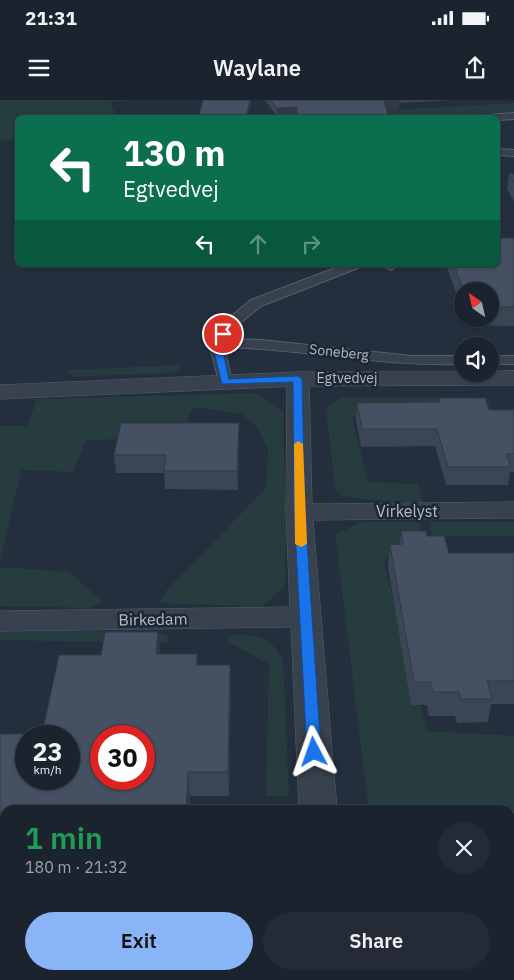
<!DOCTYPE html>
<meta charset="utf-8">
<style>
body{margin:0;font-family:"IBM Plex Sans",sans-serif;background:#242b36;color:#f1f3f6;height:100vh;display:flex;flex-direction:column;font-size:19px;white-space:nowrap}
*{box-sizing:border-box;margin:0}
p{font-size:16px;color:#a0a4aa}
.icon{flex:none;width:28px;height:28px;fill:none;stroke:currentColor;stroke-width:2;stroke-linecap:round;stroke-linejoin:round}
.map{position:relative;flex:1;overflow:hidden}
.panel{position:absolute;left:0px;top:705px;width:515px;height:175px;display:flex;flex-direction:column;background:#1b232e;border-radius:15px 15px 0 0;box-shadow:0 1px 4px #0004,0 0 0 1px #39404a}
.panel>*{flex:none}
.top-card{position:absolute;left:15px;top:15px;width:485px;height:152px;border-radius:8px;box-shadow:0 1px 4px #0004,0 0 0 1px #39404a;background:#0b6e4f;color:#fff;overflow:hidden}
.needle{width:32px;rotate:326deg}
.controls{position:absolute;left:454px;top:182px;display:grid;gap:10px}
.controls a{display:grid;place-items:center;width:45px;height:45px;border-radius:50%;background:#1b232e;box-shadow:0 1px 4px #0004,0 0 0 1px #39404a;font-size:25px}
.speed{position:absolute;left:15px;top:625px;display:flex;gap:10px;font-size:25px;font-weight:700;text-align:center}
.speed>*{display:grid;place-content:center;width:65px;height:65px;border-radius:50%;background:#1b232e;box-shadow:0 1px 4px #0004,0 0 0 1px #39404a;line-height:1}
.speed small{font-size:12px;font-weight:400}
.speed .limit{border:8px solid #d22;background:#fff;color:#111}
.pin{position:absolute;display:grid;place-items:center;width:42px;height:42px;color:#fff;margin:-21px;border:2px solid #fff;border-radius:50%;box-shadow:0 1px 5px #0007}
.me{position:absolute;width:55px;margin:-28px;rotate:356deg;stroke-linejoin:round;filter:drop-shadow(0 0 4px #0008)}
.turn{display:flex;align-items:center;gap:18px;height:105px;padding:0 25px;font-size:22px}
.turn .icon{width:65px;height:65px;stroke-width:2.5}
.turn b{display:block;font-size:35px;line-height:42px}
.lanes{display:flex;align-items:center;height:48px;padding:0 25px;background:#0003;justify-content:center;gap:25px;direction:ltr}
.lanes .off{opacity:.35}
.round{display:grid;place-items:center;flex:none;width:52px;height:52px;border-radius:26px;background:#242b36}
.overview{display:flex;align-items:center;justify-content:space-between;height:85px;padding:0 25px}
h1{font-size:30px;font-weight:600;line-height:38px;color:#1e9e55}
.action{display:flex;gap:10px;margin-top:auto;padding:10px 25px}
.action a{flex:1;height:58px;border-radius:30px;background:#8ab4f8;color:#111;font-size:20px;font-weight:600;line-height:58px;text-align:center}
.action a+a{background:#242b36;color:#f1f3f6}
.status{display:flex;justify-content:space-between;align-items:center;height:35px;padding:0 25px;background:#1b232e;direction:ltr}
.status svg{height:14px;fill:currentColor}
header{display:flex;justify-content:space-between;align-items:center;height:65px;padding:0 25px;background:#1b232e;font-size:22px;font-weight:600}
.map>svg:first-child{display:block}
.green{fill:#263c3f}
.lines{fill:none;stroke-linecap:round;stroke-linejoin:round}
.service-casing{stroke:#565f6c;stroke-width:2}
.minor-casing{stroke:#565f6c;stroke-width:1}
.tertiary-casing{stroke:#565f6c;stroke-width:1}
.path{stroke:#44595c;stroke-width:3;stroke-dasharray:4 4;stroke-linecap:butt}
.service{fill:#38414e;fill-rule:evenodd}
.minor{fill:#38414e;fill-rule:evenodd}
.tertiary{fill:#38414e;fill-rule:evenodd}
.wall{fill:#3b4654;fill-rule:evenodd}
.shaded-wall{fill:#303945}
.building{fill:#455162;stroke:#303945;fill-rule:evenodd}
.route{fill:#1a73e8;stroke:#114b97}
.slow{fill:#f59e0b}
.labels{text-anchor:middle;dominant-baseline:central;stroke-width:5;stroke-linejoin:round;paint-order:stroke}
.far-street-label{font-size:14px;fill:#b4bcc9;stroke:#1d2633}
.street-label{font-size:16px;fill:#b4bcc9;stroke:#1d2633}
</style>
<div class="status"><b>21:31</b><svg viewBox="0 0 49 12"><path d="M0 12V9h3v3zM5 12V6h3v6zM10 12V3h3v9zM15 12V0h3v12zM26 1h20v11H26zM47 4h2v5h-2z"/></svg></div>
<header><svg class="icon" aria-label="menu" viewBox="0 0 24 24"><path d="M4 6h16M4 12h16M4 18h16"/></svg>Waylane<svg class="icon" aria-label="share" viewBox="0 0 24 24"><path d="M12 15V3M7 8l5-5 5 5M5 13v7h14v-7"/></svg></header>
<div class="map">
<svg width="514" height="880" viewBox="0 0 514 880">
<rect width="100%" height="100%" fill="#242f3e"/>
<path class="green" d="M0,0H139L110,2L116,17L18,18L17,40L0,41Z
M514,3V12L419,17L256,18Z
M183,265L178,270L165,273L74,277L67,270Z
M256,293L283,311L286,438L285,487L261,507L160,503L166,491L266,388L268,349L256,325L241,314L194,307L179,338L86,340L73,372L21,370L0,463V326H27L37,299Z
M341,297L488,298L492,314L352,317L368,382L418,384L422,402L367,400L343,396L335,389L326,309Z
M361,422H420L422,452L397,448L384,463L427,631L514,636V880H390L389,875H510V710H369L335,435Z
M429,422H514V436H446L433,441Z
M0,467L69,472L103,501L89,508L0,506Z
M0,529L158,532L167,535L169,543L0,540Z
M230,535C258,535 269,535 283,560L289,696H266L269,564L227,541Z"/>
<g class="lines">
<defs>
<path id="service" d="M514,13V19L498,20V18H482L486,15Z
M498,49L514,50V56L498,55Z
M343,165H360L358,168L261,206L234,228L226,239L261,240L412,256H462V264C383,267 304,249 224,247L232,282L230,285H220L209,243L224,222L251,200Z
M382,165H396L397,166L391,170Z
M490,256H514V264H490Z"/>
<path id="minor" d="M298,272L306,274L309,279L312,404L514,402V418L313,420L337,710H299L291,527L0,531V511L290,507L286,412L287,279L290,274Z
M307,875H349L350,880H306Z"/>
<path id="tertiary" d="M514,271V285L298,286L0,299V285L298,272H462V274H490V272Z"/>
</defs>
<use href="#service" class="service-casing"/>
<use href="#minor" class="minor-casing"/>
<use href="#tertiary" class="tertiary-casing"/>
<path class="path" d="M444,450L451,451"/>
<use href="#service" class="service"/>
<use href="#minor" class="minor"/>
<use href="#tertiary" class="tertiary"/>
</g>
<path class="wall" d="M265,0H453L399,3L398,9L277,16Z
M509,74H514V101L507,89Z
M514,138V226L468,225L466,219H490V191H462V210L446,165H498Z
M439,298L489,310H514V372H510L508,385H446L435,346L361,347L356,320L357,303L439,302Z
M239,340L238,390L165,389L164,373H116L114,355Z
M401,431L427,436L449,453H514V604H491L488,622L457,623L455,616H429L427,605H411L388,467L390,445L400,444Z
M105,532H158L160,554H197L198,565H230L231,588L229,696H190L189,710H5V875H221V880H0V634H42L59,555H101ZM26,636H69V679H26ZM101,636H144V679H101Z"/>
<path class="shaded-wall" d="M250,0H251V4L248,18H246Z
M384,1H399L398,9L383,10Z
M297,7V15L277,16V8Z
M239,323V340L238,390L237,371Z
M158,532L160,555L156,554Z
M230,565L231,588L229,696L228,672Z
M188,672L190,696L189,710H186Z"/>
<path class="building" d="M203,0H250L246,18H198Z
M271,0H398L399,1H384L389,18H297V7L277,8Z
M509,74H514V82Z
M498,138H514V207H490V191H464L454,165H498Z
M439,298H485L489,310H514V354H506L511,367H448L437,329H362L357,303L440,302Z
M121,323H239L237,371H164L166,355H114Z
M401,431H426L427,436H444L449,453H514V581H487L492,599H461L459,592H433L431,582H414L390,445L403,444Z
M105,532H158L156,554H197L196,565H230L228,672H188L186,710H5V875H220L219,880H0V634H42L59,555H101ZM26,636H69V679H26ZM101,636H144V679H101Z"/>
<path class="route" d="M220,232L227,234L221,243L229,279L298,276L302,279L305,412L321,652L319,656L314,658L309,656L307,652L294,412L293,282L222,284L212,243Z"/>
<path class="slow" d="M298,341L303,344L307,444L301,447L295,444L294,344Z"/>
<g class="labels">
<g class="far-street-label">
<text transform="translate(339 252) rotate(6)">Soneberg</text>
<text x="347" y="278">Egtvedvej</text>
</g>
<g class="street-label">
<text x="407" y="411">Virkelyst</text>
<text transform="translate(153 519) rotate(-1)">Birkedam</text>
</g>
</g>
</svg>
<div class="controls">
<a><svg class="needle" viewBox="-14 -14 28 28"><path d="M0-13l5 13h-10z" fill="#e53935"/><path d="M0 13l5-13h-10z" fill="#a0a4aa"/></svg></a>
<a><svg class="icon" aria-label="sound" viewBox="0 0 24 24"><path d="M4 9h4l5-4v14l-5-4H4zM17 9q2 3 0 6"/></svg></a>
</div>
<div class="speed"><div>23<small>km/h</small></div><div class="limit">30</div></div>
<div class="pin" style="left:223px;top:234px;background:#d93025"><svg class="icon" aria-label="arrive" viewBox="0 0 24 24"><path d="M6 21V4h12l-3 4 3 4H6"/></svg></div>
<svg class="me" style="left:314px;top:652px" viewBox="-20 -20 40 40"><path d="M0-17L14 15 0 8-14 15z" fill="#1a73e8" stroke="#fff" stroke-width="4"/></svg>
<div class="top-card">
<div class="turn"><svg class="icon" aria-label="left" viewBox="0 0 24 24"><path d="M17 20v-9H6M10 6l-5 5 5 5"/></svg><div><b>130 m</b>Egtvedvej</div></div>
<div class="lanes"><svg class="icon" aria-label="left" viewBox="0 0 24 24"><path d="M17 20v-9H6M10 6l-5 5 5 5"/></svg><svg class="icon off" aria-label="ahead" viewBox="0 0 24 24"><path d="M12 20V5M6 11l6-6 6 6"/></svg><svg class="icon off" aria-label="right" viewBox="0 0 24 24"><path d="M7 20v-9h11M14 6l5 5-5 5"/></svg></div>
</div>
<section class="panel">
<div class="overview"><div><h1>1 min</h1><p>180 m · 21:32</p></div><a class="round"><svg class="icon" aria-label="close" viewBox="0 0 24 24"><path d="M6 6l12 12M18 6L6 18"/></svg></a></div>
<div class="action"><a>Exit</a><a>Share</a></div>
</section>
</div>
